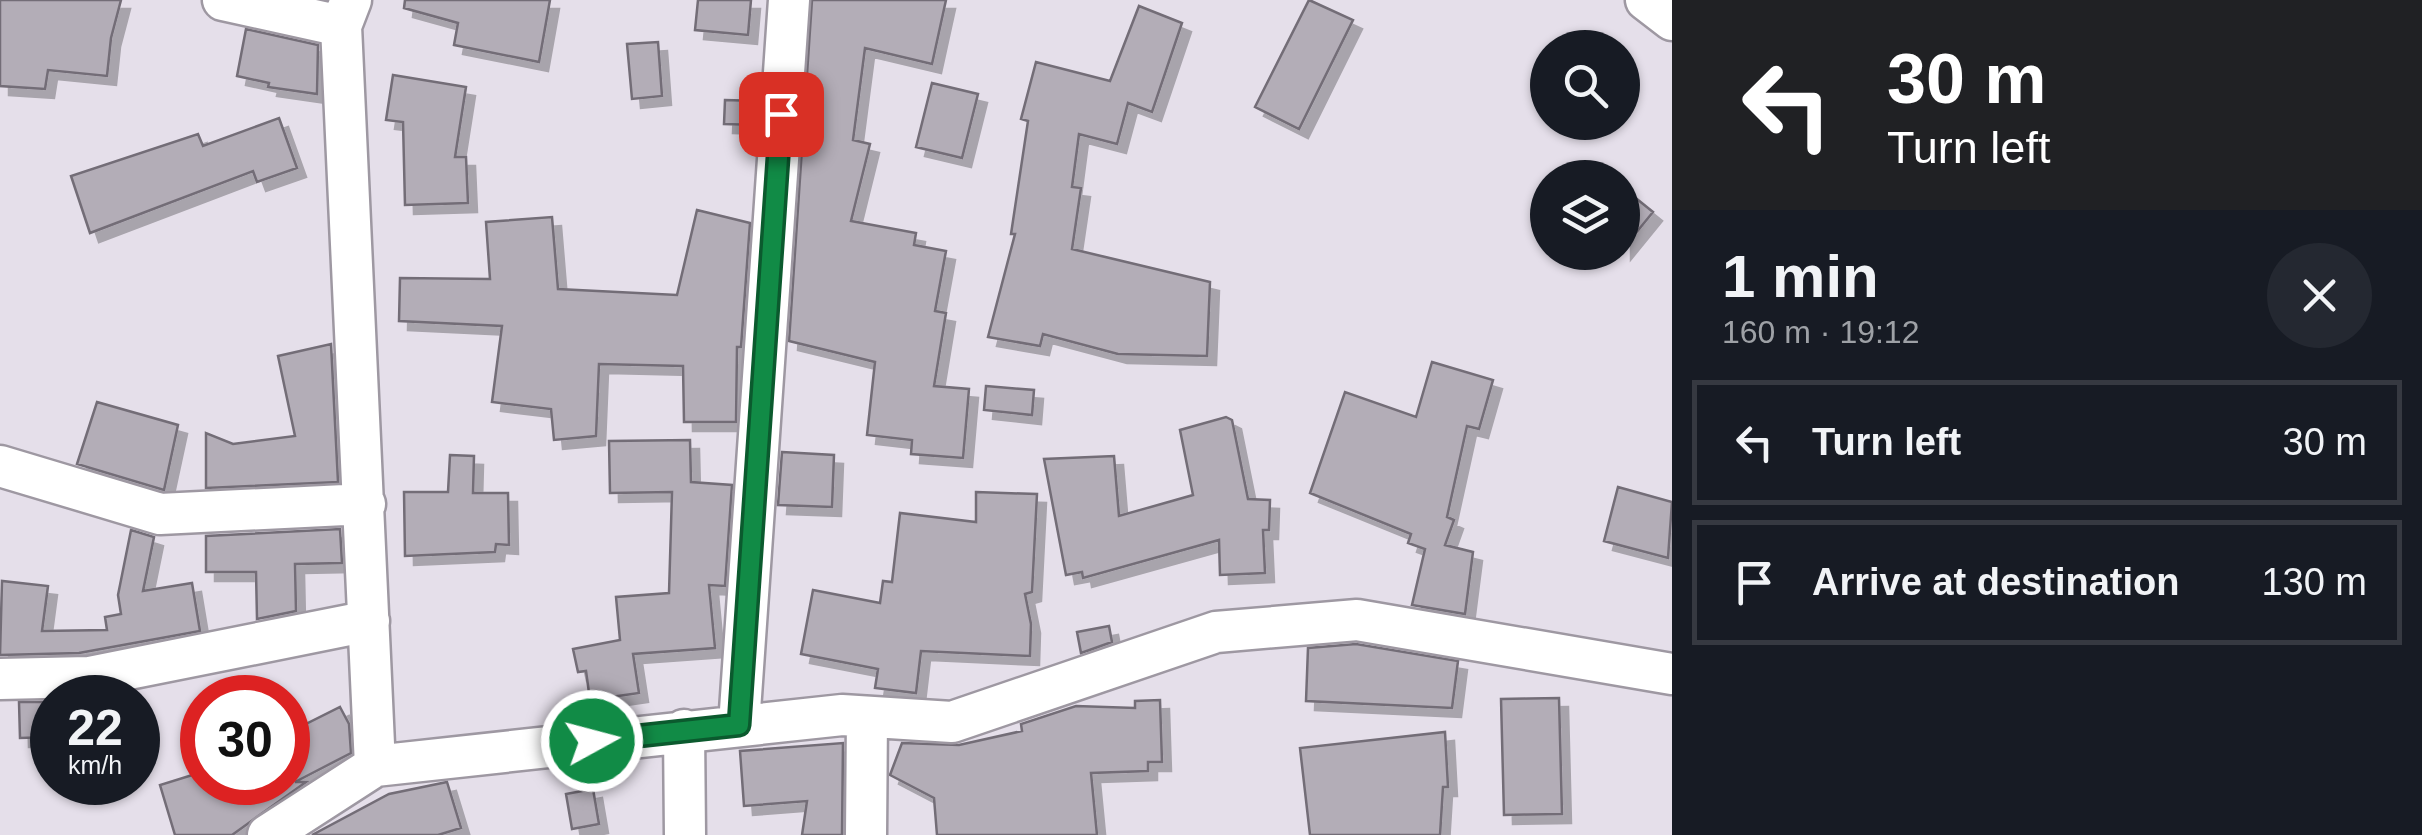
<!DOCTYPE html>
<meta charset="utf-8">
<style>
body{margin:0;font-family:Helvetica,sans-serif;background:#242831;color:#f1f3f6;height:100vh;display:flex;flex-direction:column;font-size:38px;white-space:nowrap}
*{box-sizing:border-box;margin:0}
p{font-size:32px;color:#9ea1a6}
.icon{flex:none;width:55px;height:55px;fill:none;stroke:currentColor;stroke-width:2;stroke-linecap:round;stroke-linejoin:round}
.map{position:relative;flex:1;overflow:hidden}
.sheet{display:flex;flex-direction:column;background:#171b24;width:750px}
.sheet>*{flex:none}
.banner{background:#202124;color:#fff;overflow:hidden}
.controls{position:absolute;left:1530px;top:30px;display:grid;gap:20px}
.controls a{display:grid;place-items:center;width:110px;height:110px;border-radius:50%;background:#171b24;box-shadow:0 2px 8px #0004;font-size:50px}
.speed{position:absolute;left:30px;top:675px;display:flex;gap:20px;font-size:50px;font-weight:700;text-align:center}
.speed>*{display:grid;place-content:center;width:130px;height:130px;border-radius:50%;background:#171b24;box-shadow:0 2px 8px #0004;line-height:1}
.speed small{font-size:25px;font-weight:400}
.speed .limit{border:15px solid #d22;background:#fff;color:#111}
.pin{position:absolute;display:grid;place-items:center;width:85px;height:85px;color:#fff;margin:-42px;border-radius:20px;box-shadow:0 5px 15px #0006}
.me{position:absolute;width:110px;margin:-55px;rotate:83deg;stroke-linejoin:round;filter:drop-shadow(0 0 8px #0008)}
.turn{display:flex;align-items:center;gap:35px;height:210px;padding:0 50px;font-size:45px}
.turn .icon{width:130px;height:130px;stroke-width:2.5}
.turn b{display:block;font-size:70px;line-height:85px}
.round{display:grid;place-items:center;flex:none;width:105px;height:105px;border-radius:52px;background:#242831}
.headline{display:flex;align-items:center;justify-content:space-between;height:170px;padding:0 50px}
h1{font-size:60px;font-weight:700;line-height:75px}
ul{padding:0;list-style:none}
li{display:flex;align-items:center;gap:30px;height:125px;margin:0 20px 15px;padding:0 30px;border:5px solid #363941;border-radius:0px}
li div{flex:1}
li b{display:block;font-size:38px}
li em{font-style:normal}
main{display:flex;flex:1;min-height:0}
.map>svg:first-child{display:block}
.building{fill:#b3adb7;stroke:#736d77;stroke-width:2.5;filter:url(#shadow)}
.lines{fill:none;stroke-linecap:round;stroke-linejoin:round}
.minor-casing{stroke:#9e98a2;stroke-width:45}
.minor{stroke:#fff;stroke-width:40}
.route-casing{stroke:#0b5a2e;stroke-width:25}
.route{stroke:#118b46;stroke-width:18}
</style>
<main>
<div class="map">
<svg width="1672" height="835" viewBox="0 0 1672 835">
<defs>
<filter id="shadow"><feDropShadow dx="9" dy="9" stdDeviation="0" flood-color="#0004"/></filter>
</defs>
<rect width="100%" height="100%" fill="#e5dfea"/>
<path class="building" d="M0,0H121L111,38L107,76L48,70L45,89L0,86Z
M405,0H550L539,62L454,45L458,23L404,8Z
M698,0H751L748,35L695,30Z
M812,0H946L932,64L865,48L853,140L870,144L851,221L916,233L914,245L946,251L935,311L946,313L934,386L969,389L963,458L911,454L912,440L867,435L875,362L789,341Z
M1309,0L1353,20L1299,129L1255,107Z
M1139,6L1182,23L1152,112L1128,103L1117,144L1079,134L1072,187L1081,188L1072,249L1210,282L1207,356L1118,354L1043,334L1040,346L988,337L1015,234H1011L1028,121L1021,119L1036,62L1110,81Z
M246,29L318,45L317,94L268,87L269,83L237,76Z
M658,42L662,96L632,99L627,44Z
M393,75L466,87L455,157H466L468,203L405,205L403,122L386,120Z
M932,83L978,94L962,158L916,147Z
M725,100L758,101L756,125L724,124Z
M279,118L297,168L257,182L253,171L90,233L71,176L198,134L203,146Z
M1622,187L1653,212L1622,250Z
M697,210L750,223L741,347H737L736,422H684L683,366L599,364L596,436L554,440L551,409L492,402L502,326L399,321L400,278L490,279L486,222L552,217L558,289L677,295Z
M331,344L338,482L206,488V433L233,444L295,436L278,356Z
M1432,362L1493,380L1479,429L1467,426L1447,517L1454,520L1445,545L1473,552L1465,614L1412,605L1425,549L1408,543L1411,534L1310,493L1345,392L1416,417Z
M986,386L1034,390L1032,415L984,410Z
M97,402L178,425L164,490L77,464Z
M1226,417L1232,420L1248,499L1270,500L1269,530H1263L1265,573L1220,575L1219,540L1083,578L1082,572L1066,575L1044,459L1114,456L1119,516L1193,495L1180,430Z
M690,440L691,482L732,485L725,586L709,585L715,648L633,654L639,693L590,700L586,671L578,672L573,649L620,640L616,597L669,593L672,492L610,493L609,441Z
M782,452L834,455L832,507L778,505Z
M450,455L474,456L473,493H508L509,545L496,544L495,552L405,556L404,492H448Z
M1618,487L1672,502L1668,558L1604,541Z
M976,492L1037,494L1032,592L1025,594L1031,624L1030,656L921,651L916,693L875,688L878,669L801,654L813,590L880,603L883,581L892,582L900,513L976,522Z
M340,529L342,563L295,564L296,611L257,619L256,572H206V536Z
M131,530L154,537L143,591L192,583L200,631L79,653L0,655L2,581L48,586L42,631L107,630L105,617L121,614L118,595Z
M1109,626L1112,642L1081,653L1077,632Z
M1356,644L1458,661L1452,708L1306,701L1308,648Z
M1559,698L1562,814L1504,815L1501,699Z
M1160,700L1162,762H1148V771L1091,773L1097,835H937L934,798L890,775L902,743L959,745L1022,731L1021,724L1076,706L1135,708V701Z
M19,702H52V737L20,738Z
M340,707L349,724L351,753L295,782H306L232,835H175L160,785L202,772V782H288V733Z
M1445,732L1448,787H1443L1440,835H1310L1300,748Z
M843,743L842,835H802L807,801L744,806L740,751Z
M447,782L461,828L438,835H312L389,794Z
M593,789L599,824L572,829L566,794Z"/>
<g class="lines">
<defs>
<path id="minor" d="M223,0L341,26
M351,0L341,26L375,766
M1646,0L1672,20
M0,466L160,514L365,504
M0,679L89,677L369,621
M739,725L789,0
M684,730L685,835
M268,835L375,766L842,715L952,722L1216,632L1357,620L1672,674
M866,835L867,717"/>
</defs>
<use href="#minor" class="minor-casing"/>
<use href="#minor" class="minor"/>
</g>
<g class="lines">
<defs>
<path id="route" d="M592,741L739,725L781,114"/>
</defs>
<use href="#route" class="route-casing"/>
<use href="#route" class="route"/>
</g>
</svg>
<div class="controls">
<a><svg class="icon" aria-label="search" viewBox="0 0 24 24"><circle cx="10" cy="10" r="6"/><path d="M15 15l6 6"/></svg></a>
<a><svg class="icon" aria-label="layers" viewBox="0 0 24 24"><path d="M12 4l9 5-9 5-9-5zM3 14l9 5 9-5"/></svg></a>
</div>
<div class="speed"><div>22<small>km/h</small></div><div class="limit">30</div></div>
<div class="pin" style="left:781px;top:114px;background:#d93025"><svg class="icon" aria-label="arrive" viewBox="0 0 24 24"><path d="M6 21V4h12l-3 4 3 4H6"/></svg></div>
<svg class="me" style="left:592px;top:741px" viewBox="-20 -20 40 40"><circle r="17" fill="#118b46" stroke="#fff" stroke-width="3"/><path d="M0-11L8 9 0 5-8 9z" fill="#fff"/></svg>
</div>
<section class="sheet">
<div class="banner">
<div class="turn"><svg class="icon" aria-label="left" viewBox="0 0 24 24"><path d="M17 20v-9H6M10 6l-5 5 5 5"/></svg><div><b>30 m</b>Turn left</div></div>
</div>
<div class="headline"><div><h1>1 min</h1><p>160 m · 19:12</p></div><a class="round"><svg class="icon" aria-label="close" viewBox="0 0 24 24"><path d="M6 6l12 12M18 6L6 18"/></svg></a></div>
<ul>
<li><svg class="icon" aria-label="left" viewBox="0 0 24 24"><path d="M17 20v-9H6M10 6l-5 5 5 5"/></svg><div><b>Turn left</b></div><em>30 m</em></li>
<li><svg class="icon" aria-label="arrive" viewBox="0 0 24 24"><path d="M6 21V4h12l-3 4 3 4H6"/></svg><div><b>Arrive at destination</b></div><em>130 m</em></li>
</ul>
</section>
</main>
